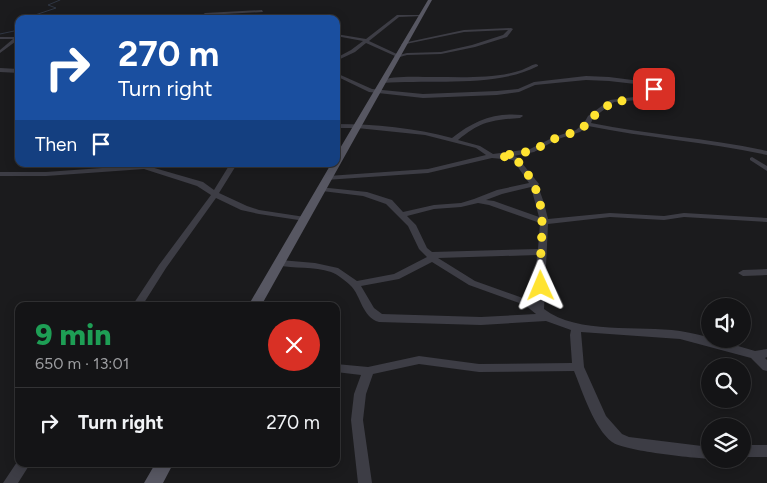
<!DOCTYPE html>
<meta charset="utf-8">
<style>
body{margin:0;font-family:Figtree,sans-serif;background:#212123;color:#f1f3f6;height:100vh;display:flex;flex-direction:column;font-size:19px;white-space:nowrap}
*{box-sizing:border-box;margin:0}
p{font-size:16px;color:#9d9ea1}
.icon{flex:none;width:28px;height:28px;fill:none;stroke:currentColor;stroke-width:2;stroke-linecap:round;stroke-linejoin:round}
.map{position:relative;flex:1;overflow:hidden}
.panel{position:absolute;left:15px;top:302px;width:325px;height:165px;display:flex;flex-direction:column;background:#141416;border-radius:10px;box-shadow:0 2px 12px #0003,0 0 0 1px #333335}
.panel>*{flex:none}
.hud{position:absolute;left:15px;top:15px;width:325px;height:152px;border-radius:10px;box-shadow:0 2px 12px #0003,0 0 0 1px #333335;background:#1a4fa0;color:#fff;overflow:hidden}
.fabs{position:absolute;left:701px;top:298px;display:grid;gap:10px}
.fabs a{display:grid;place-items:center;width:50px;height:50px;border-radius:50%;background:#141416;box-shadow:0 2px 12px #0003,0 0 0 1px #333335;font-size:25px}
.pin{position:absolute;display:grid;place-items:center;width:42px;height:42px;color:#fff;margin:-21px;border-radius:10px;box-shadow:0 2px 8px #0006}
.me{position:absolute;width:55px;margin:-28px;rotate:359deg;stroke-linejoin:round;filter:drop-shadow(0 0 4px #0008)}
.turn{display:flex;align-items:center;gap:18px;height:105px;padding:0 20px;font-size:22px}
.turn .icon{width:65px;height:65px;stroke-width:2.5}
.turn b{display:block;font-size:35px;line-height:42px}
.then{display:flex;align-items:center;height:48px;padding:0 20px;background:#0003;gap:10px;font-size:19px}
.round{display:grid;place-items:center;flex:none;width:52px;height:52px;border-radius:26px;background:#212123}
.overview{display:flex;align-items:center;justify-content:space-between;height:85px;padding:0 20px}
h1{font-size:30px;font-weight:800;line-height:38px;color:#1e9e55}
ul{padding:0;list-style:none}
li{display:flex;align-items:center;gap:15px;height:70px;padding:0 20px;border-top:1px solid #333335}
li div{flex:1}
li b{display:block;font-size:19px}
li em{font-style:normal}
.map>svg:first-child{display:block}
.lines{fill:none;stroke-linecap:round;stroke-linejoin:round}
.stream{stroke:#2f3643;stroke-width:1}
.minor{fill:#3d3d45;fill-rule:evenodd}
.major{fill:#575762;fill-rule:evenodd}
.route{stroke:#ffe331;stroke-width:9;stroke-dasharray:0 16.2}
</style>
<div class="map">
<svg width="767" height="483" viewBox="0 0 767 483">
<rect width="100%" height="100%" fill="#1b1b1d"/>
<g class="lines">
<path class="stream" d="M48,19L51,18L32,16L56,8L48,5L60,0
M0,34L19,30"/>
<path class="minor" d="M262,10L263,12L206,15L202,18L188,19L201,16L205,13Z
M117,14L129,19H123L117,16L87,19L53,16L55,15L96,17Z
M397,15H421L423,16L399,17L369,41L399,55L407,53L441,52L472,45L503,35L508,30L464,32L401,45L403,43L464,30L511,28L513,29L507,37L475,47L441,54L407,55L396,58L394,57L395,56L366,43L355,52L336,61V58L351,50L363,41L336,36V34L366,39Z
M0,37H17L19,39L0,53V50L13,39H0Z
M536,64L538,65V66C496,88 430,79 383,83L380,81C392,75 420,77 434,77C462,77 495,79 522,70C527,68 531,65 536,64Z
M0,68L19,69V73L0,72Z
M336,73L372,89L423,94L497,91L518,89L534,82L586,76L609,77L656,83L659,85L658,89L638,100L614,102L593,118L591,123C649,135 709,138 767,151V155C708,142 647,138 588,126L580,132L558,139L534,152L514,156L517,157L539,184L538,186L544,203L548,219L610,213L664,216L684,213L767,218V222L684,217L664,220L610,217L548,224L544,309C578,335 639,325 680,331C705,335 730,344 755,351L767,349V357L765,358L767,360V371L763,370L751,358L680,339L581,332L584,367L606,416L622,434L629,437L710,447L711,459C693,458 624,451 612,442C594,428 583,393 574,371L479,372L419,364L373,374L366,394L363,420L372,483H358L351,420L354,394L361,375L336,372V364L368,367L419,356L479,364L572,363L570,335L571,330L546,321L481,325L379,322C362,317 361,296 351,286C346,281 337,274 331,272C314,266 294,269 277,265L275,263L280,260L315,263L338,268L357,281L394,274L427,257L419,249L408,226L386,204L363,196L322,191L318,189L319,187L367,192L392,200L403,212L434,205L461,203L474,199L497,190L529,183L513,160L492,158L428,173L325,180L324,178L328,176L428,169L486,155L476,148L425,135L357,128H336V124C375,124 415,128 452,138C473,121 495,112 522,115L523,116L520,118C492,120 481,121 458,140L480,146L493,154L530,149L554,137L576,130L584,123L588,116L610,100L634,97L653,86L609,81L586,80L535,85L519,92L497,95L423,98L369,92L336,76ZM531,187L539,217L494,201L486,200L502,194ZM478,203L489,205L540,223L538,249L432,252L427,248L416,225L407,216L434,209L461,207ZM537,255L534,302L475,281L438,258ZM432,262L469,285L525,305L536,314L481,317L382,314L374,308L361,286L399,279Z
M752,157L767,166V171L750,160V158Z
M230,164H237L219,193L247,206L259,210L305,217L309,219L305,221L259,214L241,210L216,198L166,268L142,306H132L159,265L211,195L197,186L144,169L46,176H0V172H46L144,165L203,182L214,190Z
M767,269V275L743,276L738,273L743,270Z
M742,445H767V457H742Z
M19,459V464H30L18,483H3Z"/>
<path class="major" d="M428,0H432L261,306H248L331,164H336V155Z
M155,464H173L163,483H144Z"/>
</g>
<g class="lines">
<path class="route" d="M541,286C537,232 556,203 515,158L499,156L532,151L556,138L578,131L587,124L590,117L598,114L613,101C620,101 633,101 639,97C644,94 646,90 654,89"/>
</g>
</svg>
<div class="fabs">
<a><svg class="icon" aria-label="sound" viewBox="0 0 24 24"><path d="M4 9h4l5-4v14l-5-4H4zM17 9q2 3 0 6"/></svg></a>
<a><svg class="icon" aria-label="search" viewBox="0 0 24 24"><circle cx="10" cy="10" r="6"/><path d="M15 15l6 6"/></svg></a>
<a><svg class="icon" aria-label="layers" viewBox="0 0 24 24"><path d="M12 4l9 5-9 5-9-5zM3 14l9 5 9-5"/></svg></a>
</div>
<div class="pin" style="left:654px;top:89px;background:#d93025"><svg class="icon" aria-label="arrive" viewBox="0 0 24 24"><path d="M6 21V4h12l-3 4 3 4H6"/></svg></div>
<svg class="me" style="left:541px;top:286px" viewBox="-20 -20 40 40"><path d="M0-17L14 15 0 8-14 15z" fill="#ffe331" stroke="#fff" stroke-width="4"/></svg>
<div class="hud">
<div class="turn"><svg class="icon" aria-label="right" viewBox="0 0 24 24"><path d="M7 20v-9h11M14 6l5 5-5 5"/></svg><div><b>270 m</b>Turn right</div></div>
<div class="then">Then<svg class="icon" aria-label="arrive" viewBox="0 0 24 24"><path d="M6 21V4h12l-3 4 3 4H6"/></svg></div>
</div>
<section class="panel">
<div class="overview"><div><h1>9 min</h1><p>650 m · 13:01</p></div><a class="round" style="background:#d93025;color:#fff"><svg class="icon" aria-label="close" viewBox="0 0 24 24"><path d="M6 6l12 12M18 6L6 18"/></svg></a></div>
<ul>
<li><svg class="icon" aria-label="right" viewBox="0 0 24 24"><path d="M7 20v-9h11M14 6l5 5-5 5"/></svg><div><b>Turn right</b></div><em>270 m</em></li>
</ul>
</section>
</div>
